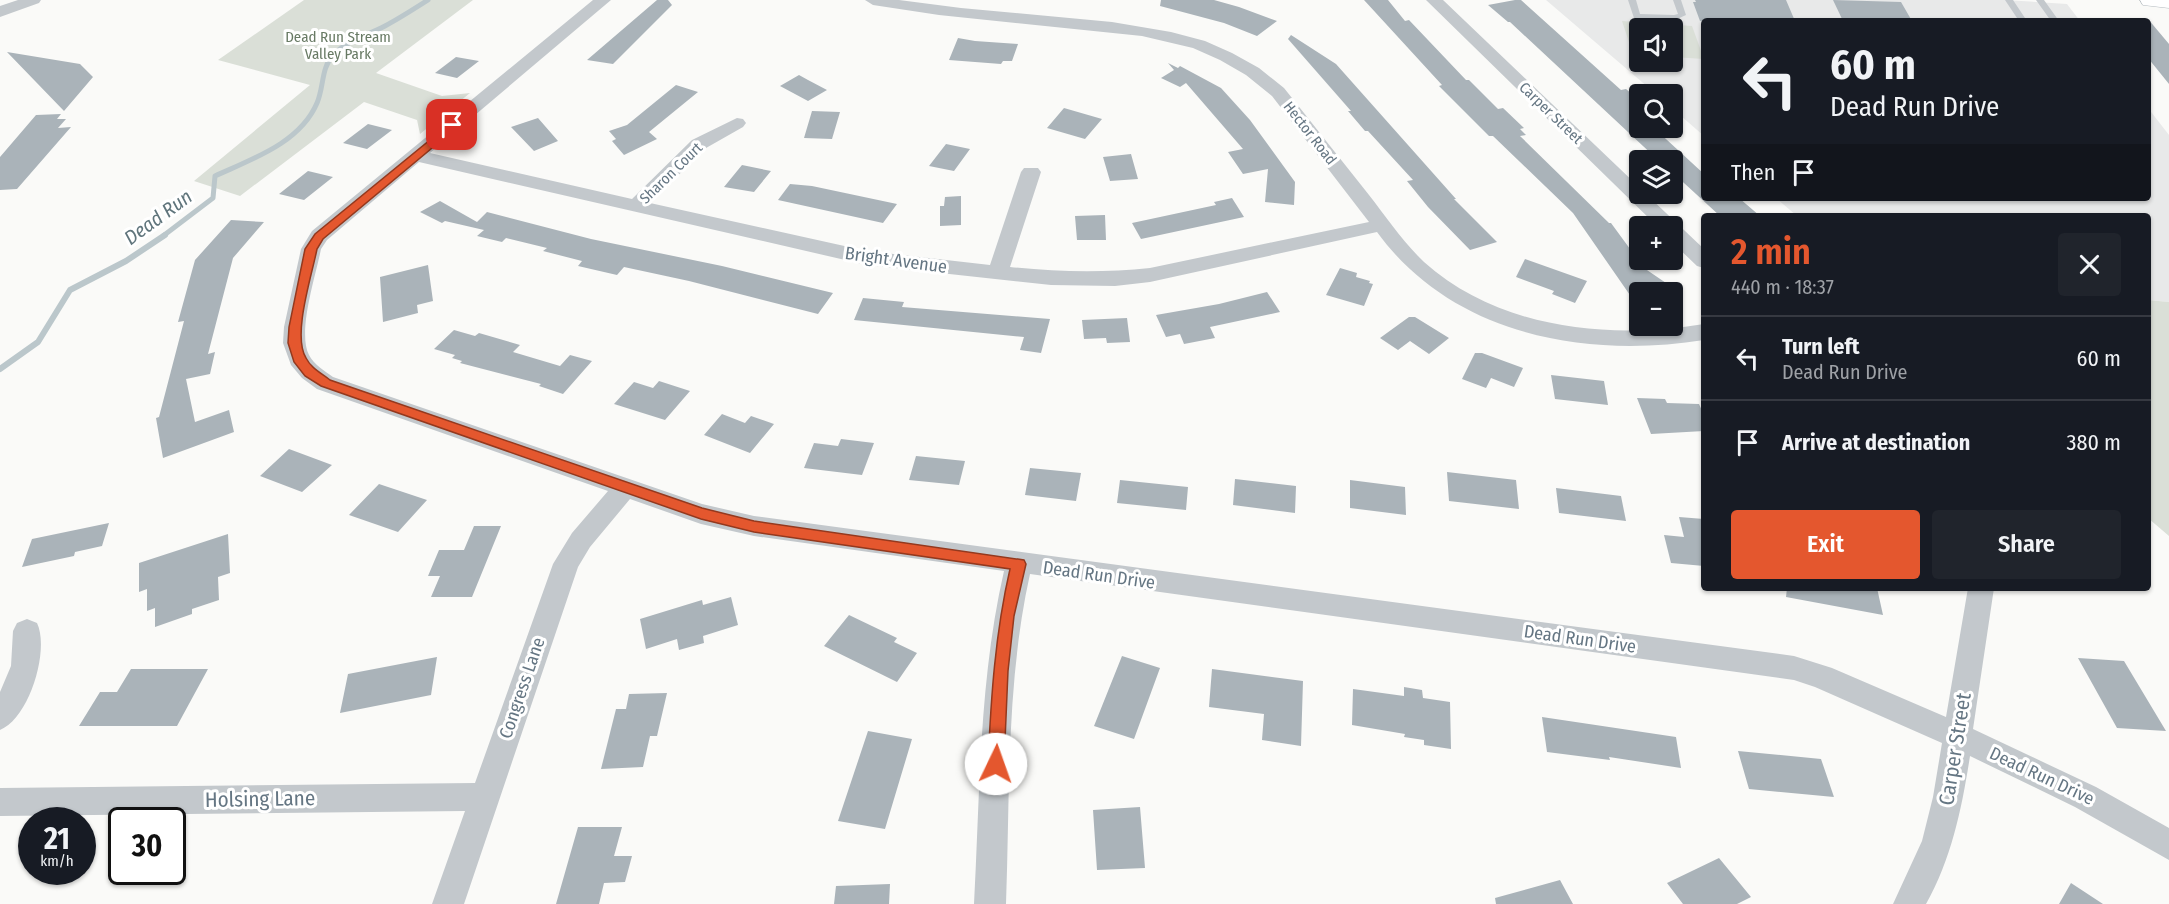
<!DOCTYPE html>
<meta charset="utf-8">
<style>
body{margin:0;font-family:"Fira Sans Condensed",sans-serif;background:#20242c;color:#f1f3f6;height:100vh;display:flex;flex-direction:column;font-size:22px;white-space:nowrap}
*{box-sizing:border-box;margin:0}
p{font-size:20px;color:#9ea1a6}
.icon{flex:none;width:33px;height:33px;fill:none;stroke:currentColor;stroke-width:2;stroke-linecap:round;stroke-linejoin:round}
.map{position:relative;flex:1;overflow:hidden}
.side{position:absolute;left:1701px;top:213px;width:450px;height:378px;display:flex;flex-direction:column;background:#171b24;border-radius:6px;box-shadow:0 2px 4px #0004}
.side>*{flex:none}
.guide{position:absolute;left:1701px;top:18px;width:450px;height:183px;border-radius:6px;box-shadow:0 2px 4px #0004;background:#171b24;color:#f1f3f6;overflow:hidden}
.tools{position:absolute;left:1629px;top:18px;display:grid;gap:12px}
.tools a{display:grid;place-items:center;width:54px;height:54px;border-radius:6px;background:#171b24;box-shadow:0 2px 4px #0004;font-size:30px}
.speed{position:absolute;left:18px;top:807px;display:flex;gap:12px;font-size:30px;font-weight:700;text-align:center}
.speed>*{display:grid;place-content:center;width:78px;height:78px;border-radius:50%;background:#171b24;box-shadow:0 2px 4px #0004;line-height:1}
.speed small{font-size:15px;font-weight:400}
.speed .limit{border:3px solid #111;border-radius:9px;background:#fff;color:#111}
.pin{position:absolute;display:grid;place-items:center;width:51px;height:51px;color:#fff;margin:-26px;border-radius:12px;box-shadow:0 3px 9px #0006}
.me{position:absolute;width:66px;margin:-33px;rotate:3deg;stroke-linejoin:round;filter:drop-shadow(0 0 4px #0008)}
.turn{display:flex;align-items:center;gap:21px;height:126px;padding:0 30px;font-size:27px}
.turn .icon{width:78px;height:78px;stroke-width:2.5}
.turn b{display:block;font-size:42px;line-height:51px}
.then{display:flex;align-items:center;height:57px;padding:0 30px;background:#0003;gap:12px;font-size:22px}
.round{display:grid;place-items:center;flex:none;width:63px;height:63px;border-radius:6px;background:#20242c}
.summary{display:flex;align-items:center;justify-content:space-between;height:102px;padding:0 30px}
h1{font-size:36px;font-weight:600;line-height:45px;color:#e4572e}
.primary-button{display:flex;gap:12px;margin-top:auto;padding:12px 30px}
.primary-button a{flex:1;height:69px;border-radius:6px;background:#e4572e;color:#fff;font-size:24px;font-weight:600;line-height:69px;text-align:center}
.primary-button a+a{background:#20242c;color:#f1f3f6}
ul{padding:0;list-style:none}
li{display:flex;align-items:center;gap:18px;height:84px;padding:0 30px;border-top:2px solid #363941}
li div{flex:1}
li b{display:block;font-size:22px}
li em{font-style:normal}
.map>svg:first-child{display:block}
.built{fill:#e8e9e9;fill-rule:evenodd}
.green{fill:#dadfd7}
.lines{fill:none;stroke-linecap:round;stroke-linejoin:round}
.stream-far1{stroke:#bbc7cb;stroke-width:5}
.stream{stroke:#bbc7cb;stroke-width:6}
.building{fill:#aab3b9}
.secondary-casing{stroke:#b3babf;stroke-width:1}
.lane{fill:#c3c8cc;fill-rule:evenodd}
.street{fill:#c3c8cc;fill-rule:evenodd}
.secondary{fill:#fff;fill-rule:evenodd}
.route{fill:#e4572e;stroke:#94391e;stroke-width:1.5}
.labels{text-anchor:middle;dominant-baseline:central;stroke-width:6;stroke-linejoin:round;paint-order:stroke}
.far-park-label{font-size:15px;fill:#687a64;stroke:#fff}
.far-street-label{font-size:15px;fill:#657683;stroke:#fff}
.street-label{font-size:18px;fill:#657683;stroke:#fff}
.water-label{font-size:20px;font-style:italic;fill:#60757c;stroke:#fff}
.near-street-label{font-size:21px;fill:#657683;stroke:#fff}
</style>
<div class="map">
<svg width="2169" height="904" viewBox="0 0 2169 904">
<rect width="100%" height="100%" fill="#fafaf8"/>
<path class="built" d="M1546,0H2005L2067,4L2080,21H1704V136L1673,109L1672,94H1656ZM1640,28H1672V62H1640Z
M2148,108L2169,135V302L2148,300V216H1797L1776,198H2148Z"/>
<path class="green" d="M304,0H473L376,73L442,96L470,93L420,134L417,120L364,102L240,196L194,181L310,85L218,60Z
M1622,21L1692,26L1704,59L1673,57L1672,28H1640L1639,55L1633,54Z
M2148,300L2169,302V536L2148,518Z"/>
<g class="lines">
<path class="stream-far1" d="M163,236L213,198L215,176C252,159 300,143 317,103C324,87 321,68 333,55C346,41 368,35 385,26C400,18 414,9 428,0"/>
<path class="stream" d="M0,369L38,342L70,290L126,261L165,235"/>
</g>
<path class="building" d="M657,0H668L672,5L613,64L587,60Z
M1161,0H1214L1239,7L1277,21L1257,36L1224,23L1160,6Z
M1364,0H1388L1405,21L1409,20L1466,80H1469L1498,109L1503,108L1524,128L1520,129L1526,135L1520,136L1609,223H1611L1644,268L1666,283L1648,292H1640L1639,298L1636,296L1632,298L1573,213L1493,136H1489L1439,86L1442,85Z
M1515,0H1521L1621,90L1626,89L1640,101V128H1654L1704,174V198H1739L1760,216H1720L1672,172V160H1658L1510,22H1508L1488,5Z
M1695,0H1786L1795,21H1700L1693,2H1696Z
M1833,0L1901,2L1912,21H1843Z
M2148,19L2169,44V84L2148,58Z
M1291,35L1336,64L1456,199H1454L1497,242L1470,250L1428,207L1407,181L1413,180L1368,131H1365L1348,111H1351L1288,39Z
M958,38L975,41L1018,44L1012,61H1003L1001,64L949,60Z
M7,52L80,64L93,77L64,111Z
M456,57L479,61L457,78L435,73Z
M1168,63L1178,68L1180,66L1221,88L1250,120L1295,182L1294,205L1265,202L1268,169L1243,174L1228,152L1243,149L1186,83L1180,87L1161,78L1174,70Z
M799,75L808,80L827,90L808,101L780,86Z
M676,85L698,92L649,132L657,139L624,155L612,141L616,139L609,131L627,125Z
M1064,108L1102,119L1085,139L1047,128Z
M812,111L840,112L832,139L804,138Z
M61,114L57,119H66L58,128L71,127L17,189L0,190V157L36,115Z
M538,118L558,141L534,151L511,127Z
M368,124L392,130L367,149L343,143Z
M946,144L970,149L954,171L929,166Z
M1131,154L1138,179L1110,181L1103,157Z
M742,165L771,171L754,192L724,187Z
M308,171L333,177L304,200L279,194Z
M790,184L812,186L897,204L883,223L778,200Z
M961,196V225L940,226V206H944L945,197Z
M1232,198L1244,217L1141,239L1132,223L1216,205L1214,202Z
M440,201L477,222L487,212L591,239L722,266L833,293L818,314L689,281L624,267L617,275L578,266L582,261L543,251L547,248L506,238L502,242L477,236L484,230L445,221L442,223L420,212Z
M1105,215L1106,240H1077L1075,216Z
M231,220L264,222L233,258L208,354L215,352L210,374L186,379L195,422L229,410L234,432L163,458L156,418L159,417L184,321L178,322L195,260Z
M1525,259L1587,281L1575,303L1552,294L1554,291L1516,277Z
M428,265L433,301L417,305L418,313L383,322L380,277Z
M1340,268L1357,273L1356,277L1370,281L1369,283L1373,284L1364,306L1326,295Z
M1267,292L1280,312L1210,327L1215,338L1184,344L1180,334L1166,337L1156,315L1219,304Z
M863,298L904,302L902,307L1050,319L1041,353L1020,350L1024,337L854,320Z
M1409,317H1415L1449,338L1429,354L1410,341L1398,350L1380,338Z
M1127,318L1130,342L1107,343L1106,338L1084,339L1082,320Z
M454,330L475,336L479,333L520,345L513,352L560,366L570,355L592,361L563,394L539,386L541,384L460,363L462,361L452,358L455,355L434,349Z
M1475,353H1482L1523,368L1514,387L1491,378L1486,388L1462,379Z
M1551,375L1604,381L1608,405L1555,399Z
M659,381L690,391L665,420L614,404L634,382L653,388Z
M1637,398L1665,399L1667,403L1699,404L1704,415V431L1651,434Z
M722,414L745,423L751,416L774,424L750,453L704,435Z
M841,439L874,443L862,475L804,468L814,443L838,446Z
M289,449L332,465L302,492L260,476Z
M916,456L965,461L959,485L909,480Z
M1030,468L1081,473L1076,501L1025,495Z
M1447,472L1516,480L1519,509L1449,501Z
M1235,479L1296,486L1295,513L1233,505Z
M1120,480L1188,487L1186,510L1117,503Z
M1350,480L1405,487L1406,515L1350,508Z
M379,484L427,500L398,532L349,515Z
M1556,488L1621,496L1626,521L1559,513Z
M1679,517L1704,519V566L1671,563L1664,535L1684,537Z
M109,523L102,546L75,552L74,556L22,567L32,539Z
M474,526H501L472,597H431L440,576H428L439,550H464Z
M228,534L230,573L218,577L219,600L192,609V614L155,627V608L147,611V589L139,592V563Z
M1787,588H1877L1883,615L1786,597Z
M731,597L738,625L703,636L704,643L679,650L677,639L646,649L640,619L702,600L703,605Z
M849,615L897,638L894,642L917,653L897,682L824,646Z
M1122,656L1160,668L1134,739L1094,726Z
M437,657L431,695L340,713L348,674Z
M2078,658L2124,661L2166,731L2117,728Z
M131,669H208L177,726H79L100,692H117Z
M1212,669L1303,681L1301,746L1262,740L1264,714L1209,707Z
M1404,687L1422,690L1423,698L1450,702L1451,749L1424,745V740L1404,737L1405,734L1352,725L1353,689L1404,696Z
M667,693L657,736H650L643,767L601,769L616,709H626L629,694Z
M1542,717L1676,737L1681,768L1609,757L1610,760L1547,752Z
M868,731L912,739L885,829L838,821Z
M1738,751L1821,759L1834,797L1749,789Z
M1140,807L1145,868L1097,870L1093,810Z
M578,827H622L614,856H632L625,882L604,883L599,904H556Z
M1719,858L1751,897L1737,904H1683L1667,883Z
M1560,880L1573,904H1496L1495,898Z
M2071,883L2103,904H2059Z
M890,884L889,904H834L836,886Z"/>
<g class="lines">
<defs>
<path id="secondary" d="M2140,0H2169V8L2143,5Z"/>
</defs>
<use href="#secondary" class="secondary-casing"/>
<path class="lane" d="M1628,0H1636L1640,14L1674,15L1678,14L1673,0H1681L1686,15L1675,20L1634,18Z
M2005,0H2013L2027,21H2019Z
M2036,0H2044L2059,21H2051Z"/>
<path class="street" d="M18,0H41L39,3L0,17V6Z
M593,0H611L430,153L632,199L692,140L737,118L743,119L746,123L743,127L706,148L650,203L867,251L990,265L1021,172L1024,168H1038L1041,172L1010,267C1057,272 1103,273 1150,268L1369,222L1272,96L1246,75L1220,60L1193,48L1142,36L939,15L873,5L865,0H899L961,8L1112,22L1171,32L1205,41L1232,53L1259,68L1284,88C1313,124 1341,160 1369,195C1387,218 1403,242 1424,262C1499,329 1609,340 1704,324V340C1585,359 1452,335 1377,232L1150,282L1115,286L1051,285L867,265L419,162L327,240L321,249C316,275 297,332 309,355C314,365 325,371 333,377L702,504L754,516L1794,656L1832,668L1946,717L1968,588H1994L1973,729L2096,787L2169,828V860L2075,807L1970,756C1962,807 1952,858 1926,904H1893L1922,841L1933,797L1942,743L1815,687L1794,680L1030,574C1006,682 1010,794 1006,904H974C980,793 979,680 1004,571L754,536L701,524L630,499L590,547L578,567L464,904H432L465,811L0,816V788L475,783L553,564L572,533L608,491L317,389L302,378L291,365L283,343L284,327L301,249L312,231Z
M1426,0H1443L1640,188V194H1646L1704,249V268L1697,266L1672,242V226H1657Z
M27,619L37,623C50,650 29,719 0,730V692L11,666L13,631L17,623Z"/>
<use href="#secondary" class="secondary"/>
</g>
<path class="route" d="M452,122L457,125L456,128L323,239L317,249C312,275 292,335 306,358C311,368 321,373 330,380L702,508L754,521L1024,560L1026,564L1014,616L1008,671L1004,764L1002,770L996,772L990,770L988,764C991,698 995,634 1010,569L754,532L701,519L321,386L305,376L294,362L288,343L289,327L305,249L315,234Z"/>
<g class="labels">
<g class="far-park-label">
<text x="338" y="37">Dead Run Stream<tspan x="338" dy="17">Valley Park</tspan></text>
</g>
<g class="far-street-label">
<text transform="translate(1551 113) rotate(44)">Carper Street</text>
<text transform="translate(1310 133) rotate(52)">Hector Road</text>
<text transform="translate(671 173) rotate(-44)">Sharon Court</text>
</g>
<g class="street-label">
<text transform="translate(896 260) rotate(8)">Bright Avenue</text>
<text transform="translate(1099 575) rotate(8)">Dead Run Drive</text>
<text transform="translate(1580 639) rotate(8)">Dead Run Drive</text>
<text transform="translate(522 688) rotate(-71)">Congress Lane</text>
<text transform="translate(2042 776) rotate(25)">Dead Run Drive</text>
</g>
<g class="water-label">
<text transform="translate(158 217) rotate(-36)">Dead Run</text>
</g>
<g class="near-street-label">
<text transform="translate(1955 749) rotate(-81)">Carper Street</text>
<text transform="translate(260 799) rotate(-1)">Holsing Lane</text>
</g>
</g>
</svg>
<div class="tools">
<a><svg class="icon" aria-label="sound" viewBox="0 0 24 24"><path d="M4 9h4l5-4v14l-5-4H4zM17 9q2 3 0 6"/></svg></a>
<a><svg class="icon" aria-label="search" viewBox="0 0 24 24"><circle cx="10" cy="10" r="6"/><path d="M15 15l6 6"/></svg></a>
<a><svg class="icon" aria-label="layers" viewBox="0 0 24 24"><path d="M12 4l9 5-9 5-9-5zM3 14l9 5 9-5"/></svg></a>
<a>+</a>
<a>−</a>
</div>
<div class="speed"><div>21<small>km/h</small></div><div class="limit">30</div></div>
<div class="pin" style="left:452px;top:125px;background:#d93025"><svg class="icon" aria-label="arrive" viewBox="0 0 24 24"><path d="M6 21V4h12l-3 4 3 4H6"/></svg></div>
<svg class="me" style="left:996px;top:764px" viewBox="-20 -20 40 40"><circle r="19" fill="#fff"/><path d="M0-13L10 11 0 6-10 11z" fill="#e4572e"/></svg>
<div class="guide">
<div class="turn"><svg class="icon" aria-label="left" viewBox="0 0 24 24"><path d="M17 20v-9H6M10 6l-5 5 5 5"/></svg><div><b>60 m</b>Dead Run Drive</div></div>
<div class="then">Then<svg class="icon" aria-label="arrive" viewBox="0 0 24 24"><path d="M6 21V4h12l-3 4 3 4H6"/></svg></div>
</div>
<section class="side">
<div class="summary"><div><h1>2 min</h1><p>440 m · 18:37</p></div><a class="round"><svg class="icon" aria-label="close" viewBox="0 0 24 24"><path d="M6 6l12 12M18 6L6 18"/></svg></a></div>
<ul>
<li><svg class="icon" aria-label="left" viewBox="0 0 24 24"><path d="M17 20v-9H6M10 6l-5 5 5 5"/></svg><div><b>Turn left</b><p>Dead Run Drive</p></div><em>60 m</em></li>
<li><svg class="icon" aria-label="arrive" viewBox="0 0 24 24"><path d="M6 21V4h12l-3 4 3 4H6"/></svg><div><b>Arrive at destination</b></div><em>380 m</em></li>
</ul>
<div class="primary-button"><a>Exit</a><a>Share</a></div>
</section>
</div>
